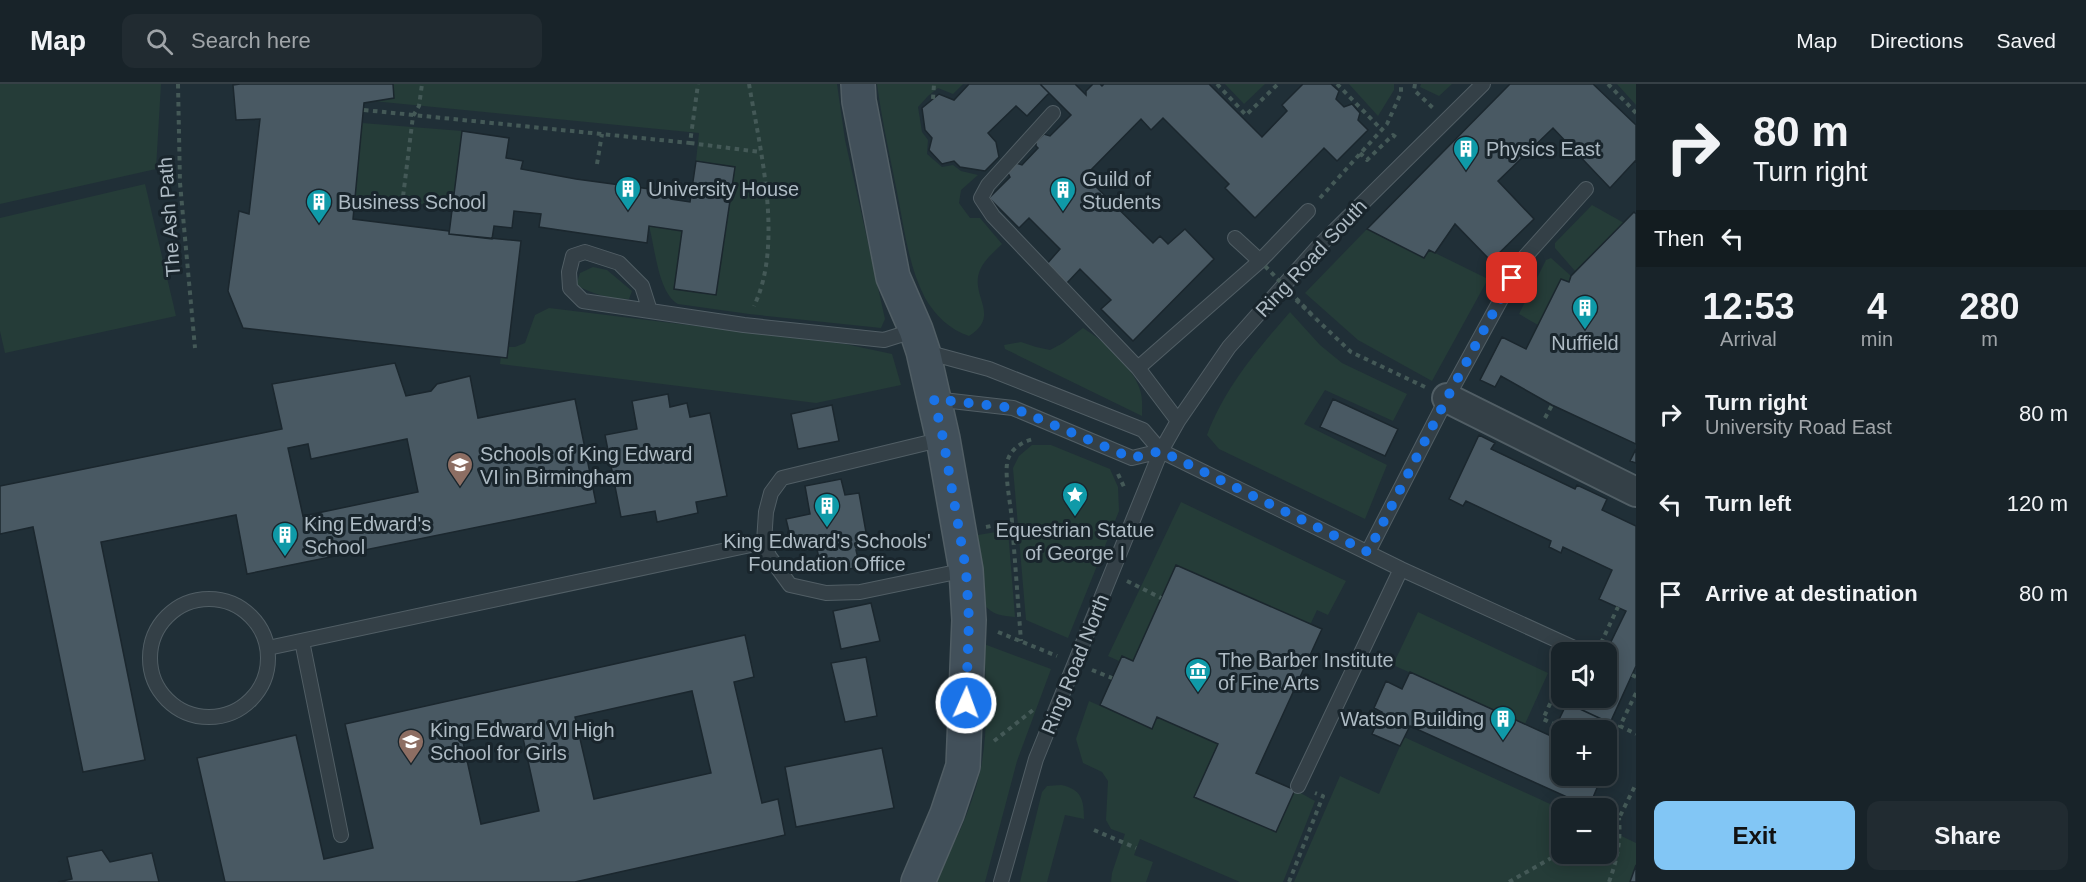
<!DOCTYPE html>
<meta charset="utf-8">
<style>
body{margin:0;font-family:Helvetica,sans-serif;background:#212b31;color:#f1f3f6;height:100vh;display:flex;flex-direction:column;font-size:22px;white-space:nowrap}
*{box-sizing:border-box;margin:0}
p{font-size:20px;color:#9fa4a8}
.icon{flex:none;width:33px;height:33px;fill:none;stroke:currentColor;stroke-width:2;stroke-linecap:round;stroke-linejoin:round}
.map{position:relative;flex:1;overflow:hidden}
.details{display:flex;flex-direction:column;background:#182329;width:450px}
.details>*{flex:none}
.banner{background:#182329;color:#f1f3f6;overflow:hidden}
.controls{position:absolute;left:1551px;top:558px;display:grid;gap:12px}
.controls a{display:grid;place-items:center;width:66px;height:66px;border-radius:12px;background:#182329;box-shadow:0 3px 15px #0003,0 0 0 2px #364046;font-size:30px}
.pin{position:absolute;display:grid;place-items:center;width:51px;height:51px;color:#fff;margin:-26px;border-radius:12px;box-shadow:0 3px 9px #0006}
.me{position:absolute;width:66px;margin:-33px;rotate:2deg;stroke-linejoin:round;filter:drop-shadow(0 0 4px #0008)}
.turn{display:flex;align-items:center;gap:21px;height:126px;padding:0 18px;font-size:27px}
.turn .icon{width:78px;height:78px;stroke-width:2.5}
.turn b{display:block;font-size:42px;line-height:51px}
.then{display:flex;align-items:center;height:57px;padding:0 18px;background:#0003;gap:12px;font-size:22px}
.eta{display:flex;justify-content:space-evenly;align-items:center;height:102px;text-align:center}
.eta b{font-size:36px;font-weight:800;line-height:42px}
.primary-button{display:flex;gap:12px;margin-top:auto;padding:12px 18px}
.primary-button a{flex:1;height:69px;border-radius:12px;background:#82c6f5;color:#111;font-size:24px;font-weight:800;line-height:69px;text-align:center}
.primary-button a+a{background:#212b31;color:#f1f3f6}
ul{padding:0;list-style:none}
li{display:flex;align-items:center;gap:18px;height:90px;padding:0 18px}
li div{flex:1}
li b{display:block;font-size:22px}
li em{font-style:normal}
header{display:flex;align-items:center;gap:36px;box-sizing:border-box;height:84px;padding:0 30px;background:#182329;border-bottom:2px solid #364046}
header strong{font-size:28px}
nav{display:flex;gap:33px;margin-inline-start:auto;font-size:21px}
.search{width:420px;height:54px;background:#212b31;display:flex;align-items:center;gap:15px;box-sizing:border-box;padding:0 21px;border-radius:12px;color:#9fa4a8;font-size:22px}
main{display:flex;flex:1;min-height:0}
.map>svg:first-child{display:block}
.green{fill:#253c38}
.building{fill:#495963;stroke:#1b272e;stroke-width:1.5;fill-rule:evenodd}
.lines{fill:none;stroke-linecap:round;stroke-linejoin:round}
.lane-casing{stroke:#515e65;stroke-width:16}
.street-casing{stroke:#515e65;stroke-width:32}
.secondary-casing{stroke:#515e65;stroke-width:36}
.path{stroke:#445957;stroke-width:4;stroke-dasharray:4.5 4.5;stroke-linecap:butt}
.lane{stroke:#344047;stroke-width:14}
.street{stroke:#344047;stroke-width:28}
.secondary{stroke:#42505a;stroke-width:33}
.path-bridge{stroke:#445957;stroke-width:4;stroke-dasharray:4.5 4.5;stroke-linecap:butt}
.route{stroke:#1a73e8;stroke-width:10;stroke-dasharray:0 18}
.labels{text-anchor:middle;dominant-baseline:central;stroke-width:6;stroke-linejoin:round;paint-order:stroke}
.poi-label{font-size:20px;fill:#aebbc4;stroke:#19252c;text-anchor:start}
.street-label{font-size:20px;fill:#aebbc4;stroke:#19252c}
</style>
<header>
<strong>Map</strong>
<div class="search"><svg class="icon" aria-label="search" viewBox="0 0 24 24"><circle cx="10" cy="10" r="6"/><path d="M15 15l6 6"/></svg>Search here</div>
<nav><a>Map</a><a>Directions</a><a>Saved</a></nav>
</header>
<main>
<div class="map">
<svg width="1636" height="798" viewBox="0 0 1636 798">
<rect width="100%" height="100%" fill="#202f37"/>
<path class="green" d="M0,0H161L156,85L0,120Z
M339,0H837L845,56L885,235L881,244L749,230L678,220C658,209 655,163 649,142L682,147L674,205L716,211L735,83L696,77L699,49L332,13Z
M877,0H963L953,10L938,4L928,12L918,23L922,48L928,56L927,70L942,83L953,81L961,87L978,91L961,106L959,119L970,134H980L1002,160C994,168 984,176 980,186C969,212 1002,231 969,252C950,246 935,231 925,214C908,181 904,143 897,108C890,72 882,37 877,0Z
M1225,0H1265L1244,20Z
M1349,0H1394V6L1378,32Z
M1421,0H1452L1439,12L1420,3Z
M1617,0H1636V21Z
M362,39L462,47L453,124L355,112Z
M145,100L176,232L5,269L0,247V134Z
M1592,121L1624,139L1575,187L1555,164V159Z
M1367,145L1424,174L1429,166L1488,195L1432,297L1358,256L1305,209Z
M1551,174L1571,192L1569,198L1561,195L1538,241L1519,230L1546,176Z
M593,183L607,186L632,207L629,215C610,215 593,210 576,201L580,189Z
M549,224L845,260L892,270L901,301L816,319L500,280L502,263H515L525,259L535,231Z
M1290,228L1320,261L1342,279L1407,310L1393,337L1325,306L1304,340L1387,381L1365,435L1219,365L1207,351C1225,303 1257,266 1290,228Z
M1083,244C1105,258 1129,278 1139,303C1143,312 1142,323 1142,332L1005,265L1004,261L1021,258L1036,263L1050,266L1063,259Z
M1032,361H1051L1110,385L1118,403L1119,427L1068,554L1026,536L1013,384L1019,372Z
M1181,418L1346,497L1328,531L1317,526L1310,541L1133,577L1122,572L1119,577L1108,572Z
M1008,446L1015,533C1002,532 992,531 984,520L978,451Z
M1418,528L1548,589L1525,640L1393,581Z
M984,560L1051,585L1017,677L985,798H933C953,764 971,727 980,688C989,647 986,602 984,560Z
M1089,617L1152,645L1157,633L1218,660L1194,713L1295,706L1315,717L1283,798H1240L1140,755L1134,771L1153,778L1146,798H1111L1112,789L1125,750L1111,745L1106,736L1108,697L1102,688L1083,679L1076,655Z
M1404,653L1561,725L1562,770H1606L1607,745L1636,759V781L1630,798H1294L1340,692L1379,710Z
M1061,701C1081,705 1084,715 1084,735L1065,731L1047,798H1020L1042,708L1047,702Z"/>
<path class="building" d="M240,0H393L394,14L364,19L353,135L449,147V150L521,157L507,274L243,244L228,207L239,127L249,130L260,35L236,36L233,1Z
M969,0H1040L1049,9L1027,32L1016,22L988,49L996,58L999,73L985,87L960,83L954,77L942,80L929,66L932,54L925,46L922,24L939,10L954,16Z
M1040,0H1075L1086,11V7L1093,0H1100L1102,2L1104,0H1209L1262,53L1287,27L1282,21L1303,0H1331L1339,7L1336,15L1344,23L1352,20L1360,29L1358,36L1368,46L1337,77L1324,64L1255,134L1225,104L1229,100L1163,34L1151,46L1141,35L1085,92L1153,159L1160,152L1168,160L1185,145L1214,175L1133,257L1101,225L1111,216L1080,185L1066,200L1046,181L1060,165L1029,134L1019,144L989,114L1010,93L1007,87L1016,79L1022,81L1038,64L1036,62V58L1044,50L1050,52L1071,31Z
M1510,0H1593L1636,41V78L1635,77L1610,104L1553,44L1498,97L1534,135L1491,177L1455,140L1435,169L1429,166L1424,174L1367,145Z
M462,47L509,54L506,74L523,77L521,85L576,95L672,108L671,115L690,118L696,77L735,83L716,211L674,205L682,147L649,142L647,159L539,143L541,130L514,127L512,144L494,142L492,155L449,150Z
M1634,128L1636,130V360L1552,321L1501,292L1495,303L1480,296L1502,253L1526,265L1561,195L1569,198L1571,192Z
M395,279L406,312L431,307L437,300L470,292L478,334L575,315L596,419L247,490L236,431L101,458L145,676L83,688L33,443L0,450V402L282,345L272,300ZM407,355L418,408L303,432L288,364L308,360L311,375Z
M668,310L670,323L687,319L690,333L710,329L727,412L696,418L698,429L657,438L655,427L621,433L605,351L637,345L632,317Z
M1333,315L1398,345L1385,372L1320,343Z
M832,321L839,357L798,365L791,330Z
M1479,351L1495,359L1491,365L1575,405L1577,401L1607,415L1602,426L1636,442V582L1610,639L1580,625L1585,614H1606V568L1626,527L1599,515L1612,486L1563,463L1561,469L1549,463L1551,457L1466,417L1463,422L1449,415Z
M1636,365V379L1630,377Z
M841,395L845,411L859,409L869,465L856,466L860,483L822,490L815,455L792,460L786,435L810,430L805,402Z
M1176,481L1322,545L1256,689L1295,706L1276,748L1194,713L1218,660L1157,633L1152,645L1100,621L1122,572L1133,577Z
M871,519L880,557L841,565L833,527Z
M745,551L754,593L734,598L762,719L778,715L785,751L575,798H225L197,674L296,651L324,775L373,764L345,640ZM692,607L711,689L594,715L575,633ZM521,645L539,727L481,740L463,658Z
M866,573L877,632L845,638L831,579Z
M1410,588L1551,652L1567,619L1610,639L1606,646H1562V692H1602L1589,723L1410,642L1400,662L1372,650L1382,628L1374,624L1386,597L1402,605Z
M882,664L894,724L796,743L785,683Z
M102,766L110,778L152,769L159,798H58L72,795L67,773Z
M1636,781V798H1630Z"/>
<g class="lines">
<defs>
<path id="lane" d="M1053,29L988,101L981,114L993,132L1138,284L1178,337
M1235,154L1260,177
M650,227L642,202L619,179L585,168L573,172L569,188L570,204L583,217L744,241L884,256L916,246
M926,268L989,285L1143,346L1161,367
M1138,284L1260,177L1308,127
M934,315L1013,324L1132,374L1161,367L1401,485L1583,568
M943,355L782,394L771,409L766,428L764,458L769,472L790,501L826,509L860,508L966,486
M1368,468L1447,314L1523,175L1586,105
M150 574a59 59 0 1 1 118 0a59 59 0 1 1-118 0Z
M302,557L341,751
M268,564L764,458
M1298,702L1401,485
M1001,798L1036,675L1161,367L1178,337L1229,263L1317,164L1483,0"/>
<path id="street" d="M1447,314L1636,408"/>
<path id="secondary" d="M858,0L859,17L893,193L916,246L923,267L943,355L966,486L969,536L963,682L947,730L918,798"/>
</defs>
<use href="#lane" class="lane-casing"/>
<use href="#street" class="street-casing"/>
<use href="#secondary" class="secondary-casing"/>
<path class="path" d="M178,0L180,99L195,264
M749,0C760,65 784,160 754,222
M1217,0L1246,31L1278,0
M1337,0L1382,46
M1415,0L1414,6L1433,24
M1608,0L1636,29
M933,15L934,0
M364,26L690,59L698,0
M690,59L760,68
M1360,69L1367,76L1393,51L1399,56
M597,80L602,50
M1320,114L1387,40L1401,9V0
M402,121L413,32L419,22L422,0
M1296,216L1351,268L1425,303
M1545,334L1552,321
M1118,390L1125,405
M1012,438C1011,422 1005,394 1007,380C1008,367 1022,357 1034,355
M986,443L1012,438L1021,557
M1127,497L1161,514
M998,548L1057,572
M1601,559L1618,523
M1092,586L1112,594
M1632,591L1636,593
M1636,609L1620,642L1636,650
M1556,641L1543,635L1562,594
M994,657L1033,626
M1606,742L1619,734L1636,700
M1094,746L1136,764
M1289,798L1323,712L1315,709
M1509,798L1562,768
M1609,798C1617,776 1621,757 1619,734"/>
<use href="#lane" class="lane"/>
<use href="#street" class="street"/>
<use href="#secondary" class="secondary"/>
<path class="path-bridge" d="M1265,182L1315,234"/>
</g>
<g class="lines">
<path class="route" d="M966,619L969,536L966,486L943,354L934,315L1013,324L1132,374L1161,367L1368,468L1447,314L1512,194"/>
</g>
<defs>
<symbol id="building-pin" viewBox="-11 -11 22 30"><path d="M0 17L-7.5 6A9.5 9.5 0 1 1 7.5 6Z" fill="#0f9aa8" stroke="#19252c"/><path d="M-4-6H4V6H1V3H-1V6H-4ZM-2.5-4.3h1.7v1.8h-1.7ZM.8-4.3h1.7v1.8H.8ZM-2.5-1h1.7V.8h-1.7ZM.8-1h1.7V.8H.8Z" fill="#fff"/></symbol>
<symbol id="school-pin" viewBox="-11 -11 22 30"><path d="M0 17L-7.5 6A9.5 9.5 0 1 1 7.5 6Z" fill="#8d6e63" stroke="#19252c"/><path d="M0-5L7-2L0 1L-7-2ZM-4 1L0 2.5L4 1V4Q0 6-4 4Z" fill="#fff"/></symbol>
<symbol id="sight-pin" viewBox="-11 -11 22 30"><path d="M0 17L-7.5 6A9.5 9.5 0 1 1 7.5 6Z" fill="#0f9aa8" stroke="#19252c"/><path d="M0-6L1.8-2.2L6-1.7L2.9 1.2L3.7 5.4L0 3.3L-3.7 5.4L-2.9 1.2L-6-1.7L-1.8-2.2Z" fill="#fff"/></symbol>
<symbol id="museum-pin" viewBox="-11 -11 22 30"><path d="M0 17L-7.5 6A9.5 9.5 0 1 1 7.5 6Z" fill="#0f9aa8" stroke="#19252c"/><path d="M0-6L6-3V-2H-6V-3ZM-5-1h2V3h-2ZM-1-1h2V3h-2ZM3-1h2V3H3ZM-6 4H6V6H-6Z" fill="#fff"/></symbol>
</defs>
<g fill-rule="evenodd">
<use href="#building-pin" x="1451" y="50" width="30" height="40"/>
<use href="#building-pin" x="613" y="90" width="30" height="40"/>
<use href="#building-pin" x="1048" y="91" width="30" height="40"/>
<use href="#building-pin" x="304" y="103" width="30" height="40"/>
<use href="#building-pin" x="1570" y="209" width="30" height="40"/>
<use href="#school-pin" x="445" y="366" width="30" height="40"/>
<use href="#sight-pin" x="1060" y="396" width="30" height="40"/>
<use href="#building-pin" x="812" y="407" width="30" height="40"/>
<use href="#building-pin" x="270" y="436" width="30" height="40"/>
<use href="#museum-pin" x="1183" y="572" width="30" height="40"/>
<use href="#building-pin" x="1488" y="620" width="30" height="40"/>
<use href="#school-pin" x="396" y="643" width="30" height="40"/>
</g>
<g class="labels">
<g class="poi-label">
<text x="1486" y="65">Physics East</text>
<text x="1082" y="95">Guild of<tspan x="1082" dy="23">Students</tspan></text>
<text x="648" y="105">University House</text>
<text x="338" y="118">Business School</text>
<text x="1585" y="259" text-anchor="middle">Nuffield</text>
<text x="480" y="370">Schools of King Edward<tspan x="480" dy="23">VI in Birmingham</tspan></text>
<text x="304" y="440">King Edward's<tspan x="304" dy="23">School</tspan></text>
<text x="1075" y="446" text-anchor="middle">Equestrian Statue<tspan x="1075" dy="23">of George I</tspan></text>
<text x="827" y="457" text-anchor="middle">King Edward's Schools'<tspan x="827" dy="23">Foundation Office</tspan></text>
<text x="1218" y="576">The Barber Institute<tspan x="1218" dy="23">of Fine Arts</tspan></text>
<text x="1484" y="635" text-anchor="end">Watson Building</text>
<text x="430" y="646">King Edward VI High<tspan x="430" dy="23">School for Girls</tspan></text>
</g>
<g class="street-label">
<text transform="translate(169 133) rotate(-94)">The Ash Path</text>
<text transform="translate(1311 174) rotate(-47)">Ring Road South</text>
<text transform="translate(1075 580) rotate(-68)">Ring Road North</text>
</g>
</g>
</svg>
<div class="controls">
<a><svg class="icon" aria-label="sound" viewBox="0 0 24 24"><path d="M4 9h4l5-4v14l-5-4H4zM17 9q2 3 0 6"/></svg></a>
<a>+</a>
<a>−</a>
</div>
<div class="pin" style="left:1512px;top:194px;background:#d93025"><svg class="icon" aria-label="arrive" viewBox="0 0 24 24"><path d="M6 21V4h12l-3 4 3 4H6"/></svg></div>
<svg class="me" style="left:966px;top:619px" viewBox="-20 -20 40 40"><circle r="17" fill="#1a73e8" stroke="#fff" stroke-width="3"/><path d="M0-11L8 9 0 5-8 9z" fill="#fff"/></svg>
</div>
<section class="details">
<div class="banner">
<div class="turn"><svg class="icon" aria-label="right" viewBox="0 0 24 24"><path d="M7 20v-9h11M14 6l5 5-5 5"/></svg><div><b>80 m</b>Turn right</div></div>
<div class="then">Then<svg class="icon" aria-label="left" viewBox="0 0 24 24"><path d="M17 20v-9H6M10 6l-5 5 5 5"/></svg></div>
</div>
<div class="eta">
<div><b>12:53</b><p>Arrival</p></div>
<div><b>4</b><p>min</p></div>
<div><b>280</b><p>m</p></div>
</div>
<ul>
<li><svg class="icon" aria-label="right" viewBox="0 0 24 24"><path d="M7 20v-9h11M14 6l5 5-5 5"/></svg><div><b>Turn right</b><p>University Road East</p></div><em>80 m</em></li>
<li><svg class="icon" aria-label="left" viewBox="0 0 24 24"><path d="M17 20v-9H6M10 6l-5 5 5 5"/></svg><div><b>Turn left</b></div><em>120 m</em></li>
<li><svg class="icon" aria-label="arrive" viewBox="0 0 24 24"><path d="M6 21V4h12l-3 4 3 4H6"/></svg><div><b>Arrive at destination</b></div><em>80 m</em></li>
</ul>
<div class="primary-button"><a>Exit</a><a>Share</a></div>
</section>
</main>
